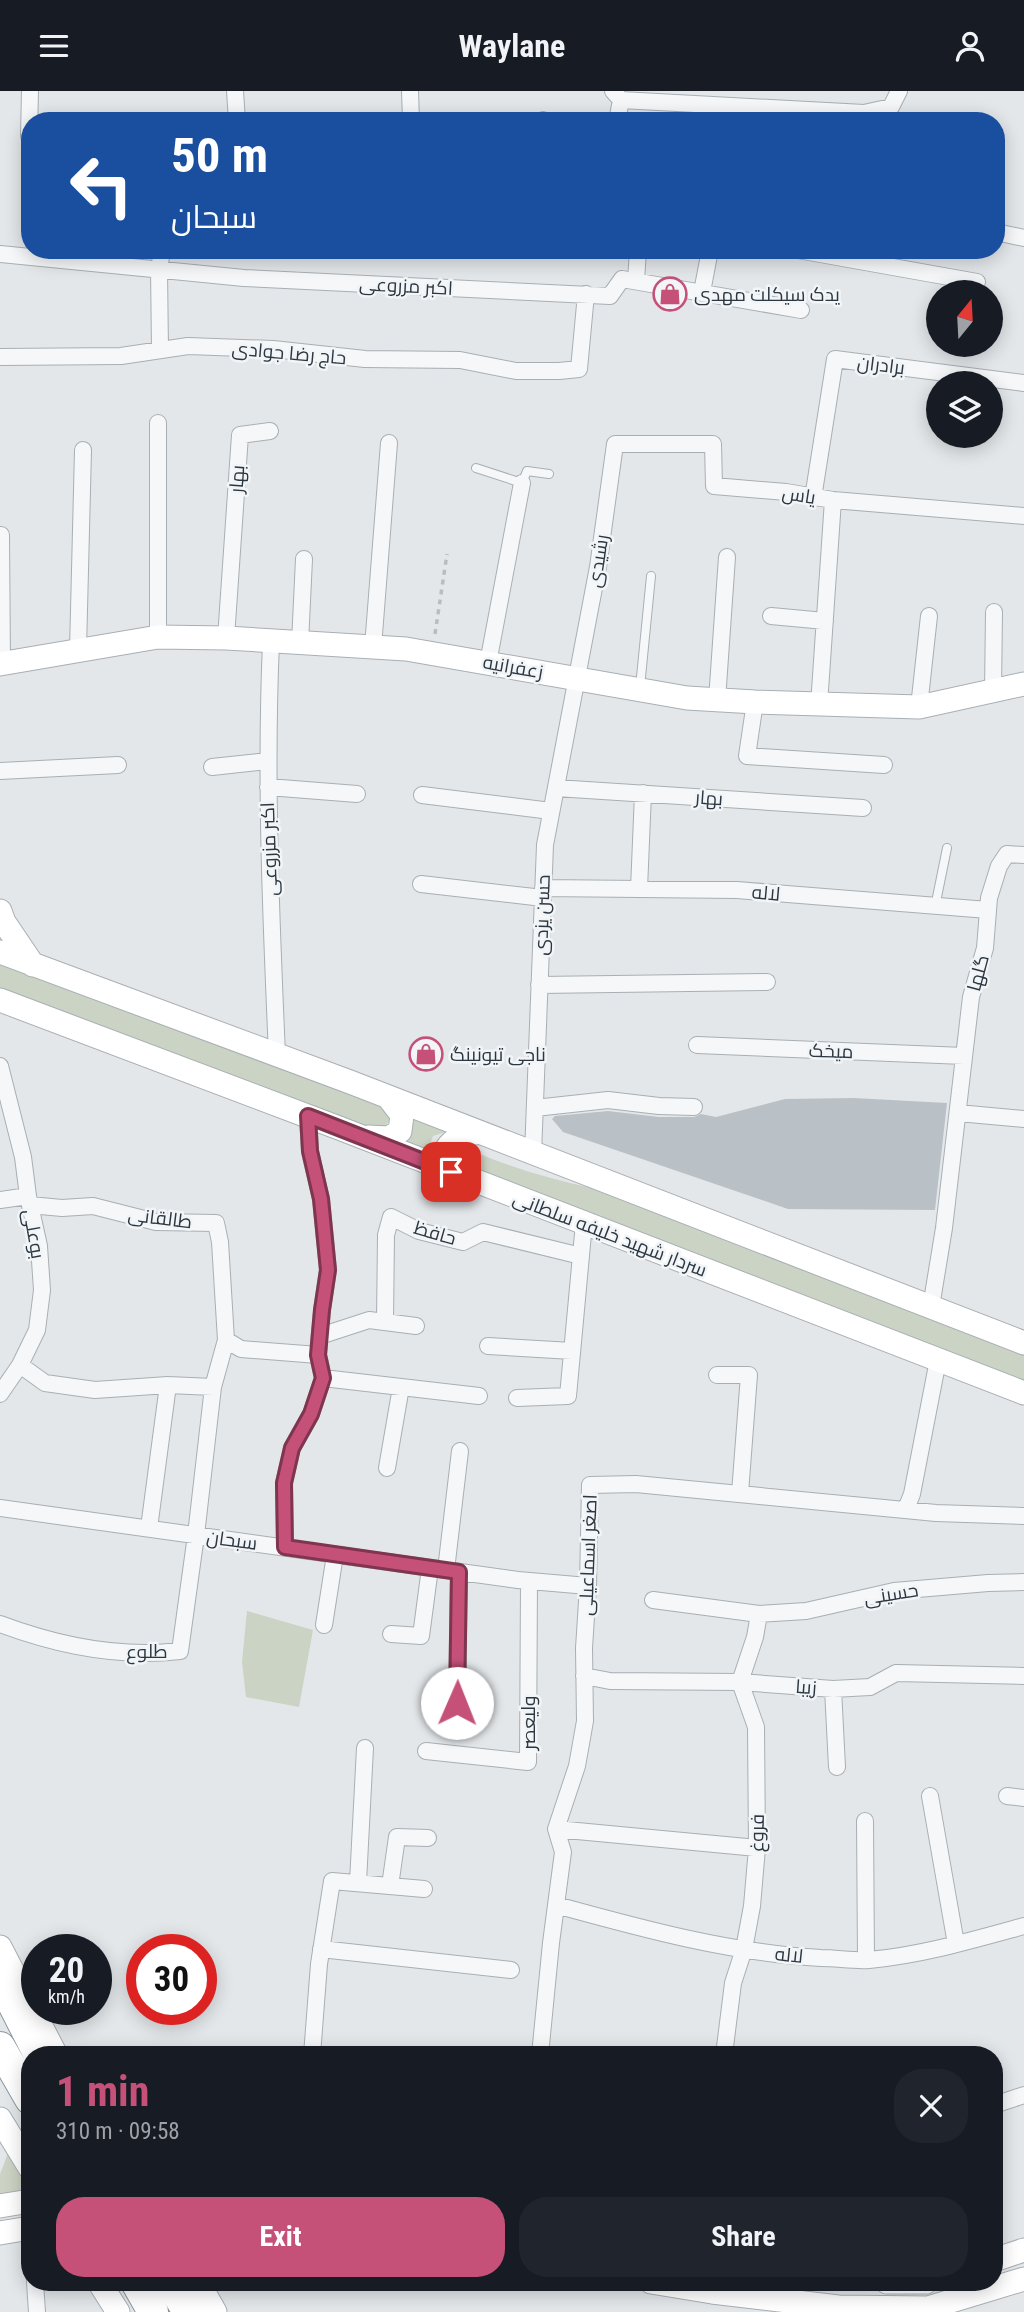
<!DOCTYPE html>
<meta charset="utf-8">
<style>
body{margin:0;font-family:"Roboto Condensed",Cairo,sans-serif;background:#20242c;color:#f1f3f6;height:100vh;display:flex;flex-direction:column;font-size:26px;white-space:nowrap}
*{box-sizing:border-box;margin:0}
p{font-size:23px;color:#9ea1a6}
.icon{flex:none;width:38px;height:38px;fill:none;stroke:currentColor;stroke-width:2;stroke-linecap:round;stroke-linejoin:round}
.map{position:relative;flex:1;overflow:hidden}
.drawer{position:absolute;left:21px;top:1955px;width:982px;height:245px;display:flex;flex-direction:column;background:#171b24;border-radius:28px;box-shadow:0 4px 18px #0003}
.drawer>*{flex:none}
.guide{position:absolute;left:21px;top:21px;width:984px;height:147px;border-radius:28px;box-shadow:0 4px 18px #0003;background:#1a4fa0;color:#fff;overflow:hidden}
.needle{width:46px;rotate:18deg}
.controls{position:absolute;left:926px;top:189px;display:grid;gap:14px}
.controls a{display:grid;place-items:center;width:77px;height:77px;border-radius:50%;background:#171b24;box-shadow:0 4px 18px #0003;font-size:35px}
.speed{position:absolute;left:21px;top:1843px;display:flex;gap:14px;font-size:35px;font-weight:700;text-align:center}
.speed>*{display:grid;place-content:center;width:91px;height:91px;border-radius:50%;background:#171b24;box-shadow:0 4px 18px #0003;line-height:1}
.speed small{font-size:18px;font-weight:400}
.speed .limit{border:10px solid #d22;background:#fff;color:#111}
.pin{position:absolute;display:grid;place-items:center;width:60px;height:60px;color:#fff;margin:-30px;border-radius:14px;box-shadow:0 4px 10px #0006}
.me{position:absolute;width:77px;margin:-38px;rotate:1deg;stroke-linejoin:round;filter:drop-shadow(0 0 5px #0008)}
.turn{display:flex;align-items:center;gap:24px;height:147px;padding:0 35px;font-size:32px}
.turn .icon{width:91px;height:91px;stroke-width:2.5}
.turn b{display:block;font-size:49px;line-height:60px}
.round{display:grid;place-items:center;flex:none;width:74px;height:74px;border-radius:28px;background:#20242c}
.summary{display:flex;align-items:center;justify-content:space-between;height:119px;padding:0 35px}
h1{font-size:42px;font-weight:700;line-height:52px;color:#c55179}
.action{display:flex;gap:14px;margin-top:auto;padding:14px 35px}
.action a{flex:1;height:80px;border-radius:28px;background:#c55179;color:#fff;font-size:28px;font-weight:700;line-height:80px;text-align:center}
.action a+a{background:#20242c;color:#f1f3f6}
header{display:flex;justify-content:space-between;align-items:center;height:91px;padding:0 35px;background:#171b24;font-size:32px;font-weight:700}
.map>svg:first-child{display:block}
.green{fill:#cbd3c4}
.building{fill:#bac1c6}
.lines{fill:none;stroke-linecap:round;stroke-linejoin:round}
.lane-casing{stroke:#a8afb4;stroke-width:10}
.street-casing{stroke:#a8afb4;stroke-width:18}
.secondary-casing{stroke:#a8afb4;stroke-width:25}
.highway-casing{stroke:#8b979f;stroke-width:32}
.path{stroke:#b9bdc1;stroke-width:3.5;stroke-dasharray:5 5;stroke-linecap:butt}
.lane{stroke:#f5f7f8;stroke-width:8}
.street{stroke:#f5f7f8;stroke-width:16}
.secondary{stroke:#fff;stroke-width:23}
.highway{stroke:#fff;stroke-width:30}
.route-casing{stroke:#80354f;stroke-width:18}
.route{stroke:#c55179;stroke-width:12}
.labels{text-anchor:middle;dominant-baseline:central;stroke-width:5;stroke-linejoin:round;paint-order:stroke}
.street-label{font-size:19px;fill:#2c3741;stroke:#f2f5f7}
.poi-label{font-size:19px;fill:#2c3741;stroke:#f2f5f7;text-anchor:start}
</style>
<header><svg class="icon" aria-label="menu" viewBox="0 0 24 24"><path d="M4 6h16M4 12h16M4 18h16"/></svg>Waylane<svg class="icon" aria-label="person" viewBox="0 0 24 24"><circle cx="12" cy="8" r="4"/><path d="M4 21q1-7 8-7t8 7"/></svg></header>
<div class="map">
<svg width="1024" height="2221" viewBox="0 0 1024 2221">
<rect width="100%" height="100%" fill="#e3e7ea"/>
<path class="green" d="M0,872L385,1016L390,1029L382,1039L358,1032L0,901Z
M410,1026L446,1041L433,1045L429,1056L434,1068L396,1049L407,1047L412,1038Z
M471,1059C515,1079 562,1091 610,1101L1024,1264V1293L462,1076L455,1067L459,1060Z
M247,1520L313,1539L299,1616L246,1606L242,1571Z
M10,2057L30,2095V2101L0,2104V2083Z"/>
<path class="building" d="M854,1007L947,1012L935,1119L788,1118L563,1041L552,1028L555,1025L608,1020L659,1026H694L701,1023L716,1026L785,1008Z"/>
<g class="lines">
<defs>
<path id="lane" d="M476,377L522,392L527,380L549,383
M640,596L651,485
M935,816L947,757"/>
<path id="street" d="M235,0L237,30
M410,0L411,30
M613,0L621,9L864,22L891,16L899,0
M543,30V29
M617,30L621,9
M29,45L30,0
M996,141L1024,147
M798,159L977,191
M0,163L244,187L610,205L622,188L801,219
M636,190L638,159
M702,201L710,159
M160,259L159,179L162,159
M0,266L121,265L188,255L273,258L365,268L460,269L516,280H559L579,278L586,203
M158,332V546
M813,407L835,268L1024,292
M1,444L2,572
M771,525L825,530
M226,547L240,344L270,340
M271,551C265,689 271,826 277,964
M300,552L304,468
M373,556L389,352
M78,559L83,359
M488,572L522,392
M993,600L994,521
M717,609L727,466
M755,611L747,665L884,674
M819,614L833,409
M919,616L929,525
M212,676L268,670
M0,680L118,674
M268,696L357,703
M556,697L863,717
M422,704L551,720
M421,793L543,807
M543,797L737,799L988,819
M639,798L643,702
M539,894L767,891
M697,954L964,965
M0,975L23,1066L28,1105L39,1155L42,1199L37,1239L20,1274L0,1303
M535,1017L608,1009L659,1015L694,1016
M958,1022L1024,1028
M533,1063L545,754L598,476L615,353H713L714,395L786,401L833,409L1024,425
M0,1109L28,1105
M30,1114L62,1117L93,1115L156,1131L216,1132L220,1151L226,1249L241,1258L318,1264
M931,1216L944,1137L971,906L985,857L989,807L999,775L1007,763L1024,764
M385,1231L386,1144L391,1126L419,1140L463,1151L483,1141L581,1165
M320,1245L369,1229L416,1235
M488,1255L572,1260
M20,1274L45,1292L95,1299L168,1294L213,1296
M717,1284H749L740,1402
M323,1287L479,1305
M517,1307L568,1305L584,1132
M387,1377L401,1296
M0,1417L518,1489L588,1495
M906,1418L912,1403L938,1269
M149,1437L168,1294
M285,1456L284,1392L292,1357L311,1323L323,1287L318,1264L322,1219L328,1179L321,1108L310,1061L308,1025
M446,1479L460,1360
M653,1509L759,1523L806,1520L894,1500L988,1492L1024,1491
M0,1533C56,1554 120,1567 180,1560L196,1444L213,1296L226,1249
M324,1534L335,1464
M391,1543L421,1545L430,1477
M584,1585L610,1590L740,1591L833,1598L870,1596L896,1582L1024,1585
M833,1598L837,1676
M457,1612L459,1481
M426,1660L528,1671L529,1490
M930,1705L956,1853
M1007,1705L1024,1707
M865,1730L866,1869
M556,1738L757,1757
M358,1791L365,1657
M390,1795L397,1746L428,1747
M556,1814C643,1838 731,1862 821,1867C837,1867 853,1870 869,1869C922,1864 973,1849 1024,1835
M321,1858L511,1879
M312,1964L319,1873L332,1790L424,1798
M540,1964L551,1852L563,1761L556,1738L577,1675L585,1630L584,1557L588,1495L590,1394L636,1393L936,1422L1024,1425
M724,1964L733,1892L744,1858L752,1815L757,1757L756,1636L740,1591L755,1546L759,1523
M994,2014L1024,2004
M35,2191L37,2221"/>
<path id="secondary" d="M0,573L158,546L226,547L406,558L687,607L755,611L919,616L1024,593
M0,820L4,831L33,874
M0,861L350,991L1024,1252
M0,909L339,1037L1024,1302
M368,1046L389,1047L400,1040L402,1024L388,1006
M451,1081L444,1063C450,1047 463,1045 479,1041
M0,1856L56,1964
M0,2028L30,2077
M0,2115L30,2110
M0,2142L30,2137
M994,2169L1024,2159
M99,2191L118,2221
M198,2191L215,2221
M651,2191L712,2201L838,2216L928,2217L1024,2188
M887,2191H926"/>
<path id="highway" d="M0,1888L39,1964
M0,1956L30,2008
M136,2191L153,2221
M170,2191L188,2221"/>
</defs>
<use href="#lane" class="lane-casing"/>
<use href="#street" class="street-casing"/>
<use href="#secondary" class="secondary-casing"/>
<use href="#highway" class="highway-casing"/>
<path class="path" d="M435,543L447,463"/>
<use href="#lane" class="lane"/>
<use href="#street" class="street"/>
<use href="#secondary" class="secondary"/>
<use href="#highway" class="highway"/>
</g>
<g class="lines">
<defs>
<path id="route" d="M451,1081L308,1025L310,1060L321,1108L328,1179L322,1219L318,1264L323,1287L311,1323L292,1357L284,1392L285,1456L459,1481L457,1612"/>
</defs>
<use href="#route" class="route-casing"/>
<use href="#route" class="route"/>
</g>
<defs>
<symbol id="shop-ring" viewBox="-11 -11 22 22"><circle r="9.5" fill="#f2f5f7" stroke="#c55179" stroke-width="1.5"/><path d="M-5-2.5h2.3a2.7 3.5 0 0 1 5.4 0H5L5.5 6h-11ZM-1.5-2.5h3a1.5 2.3 0 0 0-3 0Z" fill="#c55179"/></symbol>
</defs>
<g fill-rule="evenodd">
<use href="#shop-ring" x="651" y="184" width="38" height="38"/>
<use href="#shop-ring" x="407" y="944" width="38" height="38"/>
</g>
<g class="labels">
<g class="street-label">
<text transform="translate(406 195) rotate(3)">اکبر مزروعی</text>
<text transform="translate(289 262) rotate(5)">حاج رضا جوادی</text>
<text transform="translate(881 274) rotate(7)">برادران</text>
<text transform="translate(237 388) rotate(-86)">بهار</text>
<text transform="translate(799 404) rotate(9)">یاس</text>
<text transform="translate(598 470) rotate(-81)">رشیدی</text>
<text transform="translate(513 576) rotate(10)">زعفرانیه</text>
<text transform="translate(709 707) rotate(4)">بهار</text>
<text transform="translate(269 758) rotate(-92)">اکبر مزروعی</text>
<text transform="translate(766 802) rotate(5)">لاله</text>
<text transform="translate(542 824) rotate(-88)">حسن یزدی</text>
<text transform="translate(978 882) rotate(-75)">گلها</text>
<text transform="translate(831 960) rotate(2)">میخک</text>
<text transform="translate(160 1127) rotate(7)">طالقانی</text>
<text transform="translate(435 1142) rotate(16)">حافظ</text>
<text transform="translate(34 1143) rotate(80)">بوعلی</text>
<text transform="translate(610 1143) rotate(21)">سردار شهید خلیفه سلطانی</text>
<text transform="translate(232 1449) rotate(8)">سبحان</text>
<text transform="translate(588 1464) rotate(-88)">اصغر اسماعیلی</text>
<text transform="translate(891 1503) rotate(-9)">حسینی</text>
<text x="147" y="1560">طلوع</text>
<text transform="translate(806 1596) rotate(4)">زیبا</text>
<text transform="translate(528 1632) rotate(-90)">ولیعصر</text>
<text transform="translate(757 1742) rotate(-89)">فروغ</text>
<text transform="translate(789 1864) rotate(6)">لاله</text>
</g>
<g class="poi-label">
<text x="694" y="203">یدک سیکلت مهدی</text>
<text x="450" y="963">ناجی‌ تیونینگ</text>
</g>
</g>
</svg>
<div class="controls">
<a><svg class="needle" viewBox="-14 -14 28 28"><path d="M0-13l5 13h-10z" fill="#e53935"/><path d="M0 13l5-13h-10z" fill="#9ea1a6"/></svg></a>
<a><svg class="icon" aria-label="layers" viewBox="0 0 24 24"><path d="M12 4l9 5-9 5-9-5zM3 14l9 5 9-5"/></svg></a>
</div>
<div class="speed"><div>20<small>km/h</small></div><div class="limit">30</div></div>
<div class="pin" style="left:451px;top:1081px;background:#d93025"><svg class="icon" aria-label="arrive" viewBox="0 0 24 24"><path d="M6 21V4h12l-3 4 3 4H6"/></svg></div>
<svg class="me" style="left:457px;top:1612px" viewBox="-20 -20 40 40"><circle r="19" fill="#fff"/><path d="M0-13L10 11 0 6-10 11z" fill="#c55179"/></svg>
<div class="guide">
<div class="turn"><svg class="icon" aria-label="left" viewBox="0 0 24 24"><path d="M17 20v-9H6M10 6l-5 5 5 5"/></svg><div><b>50 m</b>سبحان</div></div>
</div>
<section class="drawer">
<div class="summary"><div><h1>1 min</h1><p>310 m · 09:58</p></div><a class="round"><svg class="icon" aria-label="close" viewBox="0 0 24 24"><path d="M6 6l12 12M18 6L6 18"/></svg></a></div>
<div class="action"><a>Exit</a><a>Share</a></div>
</section>
</div>
